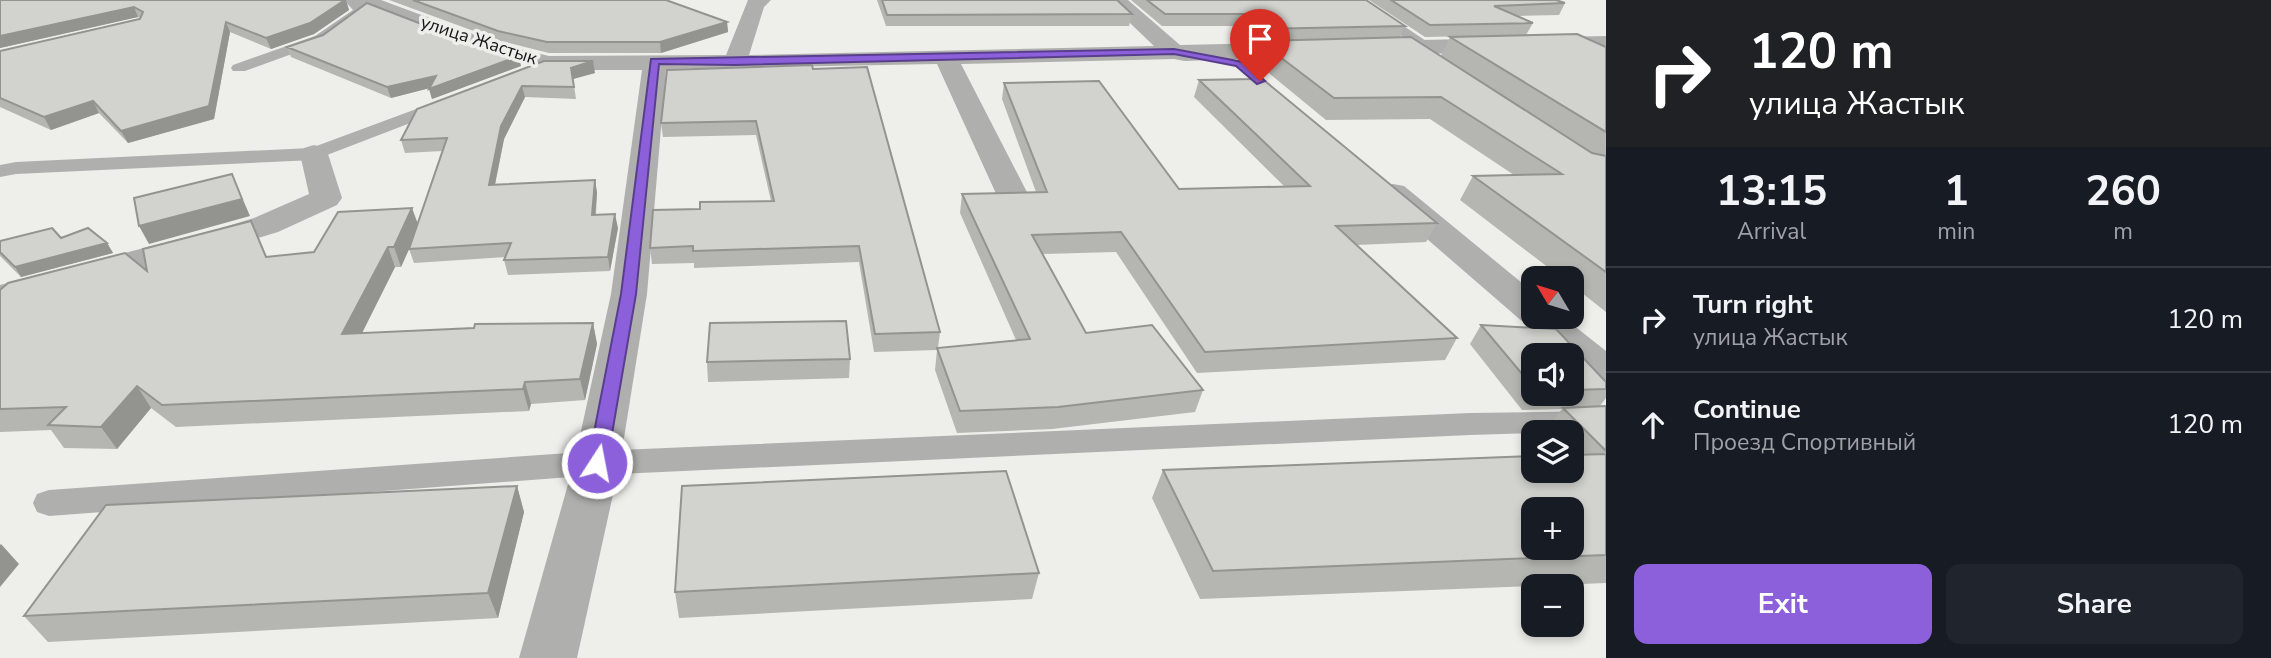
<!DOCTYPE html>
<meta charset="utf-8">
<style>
body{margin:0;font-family:"Nunito Sans",sans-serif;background:#20242c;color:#f1f3f6;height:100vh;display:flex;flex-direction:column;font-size:26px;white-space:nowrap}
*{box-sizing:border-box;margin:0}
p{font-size:23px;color:#9ea1a6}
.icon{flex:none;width:38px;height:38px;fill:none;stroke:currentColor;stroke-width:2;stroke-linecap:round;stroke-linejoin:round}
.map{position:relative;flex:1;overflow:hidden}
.panel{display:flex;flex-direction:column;background:#171b24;width:665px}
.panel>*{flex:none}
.top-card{background:#202124;color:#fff;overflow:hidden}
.needle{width:46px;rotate:308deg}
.buttons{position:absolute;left:1521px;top:266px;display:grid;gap:14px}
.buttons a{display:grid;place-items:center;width:63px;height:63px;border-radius:14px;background:#171b24;box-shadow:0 4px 10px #0003;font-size:35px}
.pin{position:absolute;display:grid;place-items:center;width:60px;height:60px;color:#fff;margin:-72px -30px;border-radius:50% 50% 50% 0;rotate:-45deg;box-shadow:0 0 7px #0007}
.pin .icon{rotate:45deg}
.me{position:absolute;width:77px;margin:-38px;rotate:11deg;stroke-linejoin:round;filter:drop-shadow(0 0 5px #0008)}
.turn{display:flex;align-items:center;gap:24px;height:147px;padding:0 28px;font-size:32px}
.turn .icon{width:91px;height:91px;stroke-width:2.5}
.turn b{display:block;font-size:49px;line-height:60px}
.eta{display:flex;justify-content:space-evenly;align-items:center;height:119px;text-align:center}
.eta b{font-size:42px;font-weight:700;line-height:49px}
.action{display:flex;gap:14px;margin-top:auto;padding:14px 28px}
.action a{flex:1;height:80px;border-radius:14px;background:#8b60da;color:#fff;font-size:28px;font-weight:700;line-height:80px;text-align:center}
.action a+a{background:#20242c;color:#f1f3f6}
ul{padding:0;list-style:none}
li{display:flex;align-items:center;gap:21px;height:105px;padding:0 28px;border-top:2px solid #363941}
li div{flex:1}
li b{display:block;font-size:26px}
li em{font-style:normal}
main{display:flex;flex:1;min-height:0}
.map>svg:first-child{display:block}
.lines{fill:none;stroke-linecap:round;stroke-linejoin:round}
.lane{fill:#afafad;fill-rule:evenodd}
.street{fill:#afafad;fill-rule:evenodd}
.wall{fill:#b5b5b1;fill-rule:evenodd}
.shaded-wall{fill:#939490}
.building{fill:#d2d3ce;stroke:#939490;stroke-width:2;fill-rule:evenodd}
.route{fill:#8b60da;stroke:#5a3e8e;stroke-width:2}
.labels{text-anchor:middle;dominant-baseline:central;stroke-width:7;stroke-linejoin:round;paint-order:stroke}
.far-street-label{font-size:18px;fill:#171716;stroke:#eeefea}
</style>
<main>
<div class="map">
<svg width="1606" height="658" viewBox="0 0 1606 658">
<rect width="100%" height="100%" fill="#eeefea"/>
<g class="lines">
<path class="lane" d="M344,0H358L368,11L325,42L245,71H233L231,68L233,65L315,36L353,10Z
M1349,0H1365L1435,47L1427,52L1422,50Z
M446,98L452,99L455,103L452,107L314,160L16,174L0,177V165L16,162L311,148Z
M1606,411V431L1470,435L597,475L49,516L37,512L33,503L37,494L49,490L597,451L1470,413Z"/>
<path class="street" d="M353,0H381L500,44L549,56L726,55L748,0H771L764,7L749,55L1154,46L1106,0H1128L1180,45L1310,42L1318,44L1321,49L1318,54L1310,56L1185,61L1174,59L961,64L1030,198L1025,205L1014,207L1003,205L998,198L937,64L666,69L647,294L620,463L577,658H519L574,463L611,294L642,70H549L484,54L356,4Z
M1606,36V50L1374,55L1366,53L1363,48L1366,43L1374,41Z
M314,145L324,148L328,154L342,198L337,205L278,232L242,243L0,307V285L218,229L254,218L309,194L300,154L304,148Z
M1393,184L1404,186L1533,292V317H1563L1606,351V385L1592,381L1572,364V355H1561L1382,200L1378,193L1382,186Z"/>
</g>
<path class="wall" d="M0,0H346L349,10L314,34L271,49L230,32L214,119L128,143L99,113L51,130L0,107V51L140,18L138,17L0,48Z
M389,0H666L727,22L728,32L661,53H549L501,41Z
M877,0H1117L1132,14L1129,26H886Z
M1131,0H1366L1405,26L1400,37L1441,56L1450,37L1606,47V312L1572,285V278H1562L1460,200L1473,176L1514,175L1430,119L1326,120L1253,60L1259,41H1248V26H1162Z
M1369,0H1556L1565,3L1559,15L1517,16L1533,23L1526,35L1425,37Z
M287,47L521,66L432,99L429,88L391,98L291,57Z
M544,61L595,73L573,79L576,99L525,97L504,139L495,185L595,180L597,193L596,215L618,228L610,271L508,275L504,260L506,257L414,263L409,249L410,247L401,267H395L362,333L593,323L597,344L585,400L531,404L529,411L176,427L151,408L117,449L64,448L51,430L0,432V290L147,271L251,221L267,257L314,252L418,224L442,151L405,153L401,140Z
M813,69L940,332L938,348L1016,340L960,213L962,194L1036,192L1002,99L1004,83L1179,189L1284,186L1194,97L1199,80L1252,79L1254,72L1437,223L1426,242L1356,245L1457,338L1445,360L1197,373L1116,252L1043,254L1086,333L1203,390L1195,412L1052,429L957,433L935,370L937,350L874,352L859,262L694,268V263L652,264L650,248L700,209L771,201L756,135L663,137L661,123Z
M61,238L107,243L113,253L21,277L0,256V241Z
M1481,325L1556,329L1606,382V398L1599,407L1606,406V583L1200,599L1152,498L1163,470L1533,456V471H1572V432H1545L1562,409L1522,410L1470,344ZM1533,355H1572V394H1533ZM1533,509H1572V548H1533Z
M850,359L849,378L708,382L707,362Z
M517,486L524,512L498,618L48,642L24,616Z
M1039,573L1032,599L679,618L675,592Z"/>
<path class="shaded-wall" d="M346,0L349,10L314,34L271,49L266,38Z
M134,7L138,17L0,48V36Z
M226,22L230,32L214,119L128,143L121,131Z
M727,22L728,32L661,53L660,42Z
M519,56L521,66L432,99L429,89L434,87L391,98L387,87Z
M593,61L595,73L573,79L571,68Z
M522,86L525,97L504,139L492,199L489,185L501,126Z
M93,101L99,113L51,130L44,117Z
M232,174L250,216L149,244L139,226Z
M595,180L597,193L594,228L592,215Z
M412,208L419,227L401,267L394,247Z
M615,214L618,228L610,271L608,257Z
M107,243L113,253L21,277L15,267Z
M388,247L395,267L351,355L342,334Z
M593,323L597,344L585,400L580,379Z
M525,382L531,404L529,411L523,389Z
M137,386L151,408L117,449L101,427Z
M517,486L524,512L498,618L488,593Z
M1,544L19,564L0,587V545Z"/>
<path class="building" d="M0,0H345L310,23L266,38L226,22L209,106L121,131L93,101L44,117L0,98V51L140,19L143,12L134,7L0,36Z
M413,0H666L727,22L660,42H547L498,31Z
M882,0H1117L1132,14L887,15Z
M1147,0H1366L1405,26L1252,29V14H1165Z
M1391,0H1556L1565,3L1494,6L1533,23L1430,25Z
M367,3L481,47L519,56L429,89L436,76L387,87L287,47L323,35Z
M1577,34L1606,47V132L1450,37Z
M1411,37L1592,153L1606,156V272L1473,176L1562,174L1441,97L1334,98L1259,41Z
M544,61H593L571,68L574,87L522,86L501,126L489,185L595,180L592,215L615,214L608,257L504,260L511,243L409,249L447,138L401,140L417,109Z
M812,65L813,69L867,67L940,332L875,334L859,246L693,251V246L650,248L653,210L700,209V202L774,201L756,121L661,123L667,70Z
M1254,72L1437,223L1336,226L1457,338L1205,352L1121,232L1032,235L1086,333L1152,325L1203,390L1058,407L960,411L937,348L1030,339L962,194L1047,192L1004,83L1099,81L1179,189L1310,186L1199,80L1254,79Z
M232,174L242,199L139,226L134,198Z
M412,208L394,247H388L342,334L474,328L475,324L593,323L580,379L525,382L523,389L162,405L137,386L101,427L48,425L66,407L0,409V290L8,283L125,253L147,271L143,249L251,221L266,257L314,252L338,212Z
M52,228L61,238L88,228L107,243L15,267L0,252V241Z
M846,321L850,359L707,362L710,323Z
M1481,325L1556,329L1606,382V389L1572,390V355H1533V387Z
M1606,406V451L1563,408Z
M1606,454V555L1213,571L1163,470L1533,456V471H1572V455ZM1533,509H1572V548H1533Z
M1006,471L1039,573L675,592L682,486Z
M517,486L488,593L24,616L106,505Z"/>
<path class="route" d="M1174,49L1243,62L1265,81L1257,84L1236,66L1174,54L734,65L659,64L636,294L607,463L604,468H591L588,463L621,294L651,59Z"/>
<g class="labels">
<g class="far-street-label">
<text transform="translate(479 40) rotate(18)">улица Жастык</text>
</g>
</g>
</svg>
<div class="buttons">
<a><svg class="needle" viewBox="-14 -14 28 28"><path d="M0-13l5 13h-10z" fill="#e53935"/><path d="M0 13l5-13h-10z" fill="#9ea1a6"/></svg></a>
<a><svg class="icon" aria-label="sound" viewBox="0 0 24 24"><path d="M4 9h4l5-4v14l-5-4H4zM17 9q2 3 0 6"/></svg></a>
<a><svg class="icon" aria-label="layers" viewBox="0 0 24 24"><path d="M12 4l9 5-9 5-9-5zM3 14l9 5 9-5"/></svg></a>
<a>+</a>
<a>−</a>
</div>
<div class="pin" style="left:1260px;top:81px;background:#d93025"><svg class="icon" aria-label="arrive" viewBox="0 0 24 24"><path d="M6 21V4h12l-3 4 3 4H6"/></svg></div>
<svg class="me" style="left:597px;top:463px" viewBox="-20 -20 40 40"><circle r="17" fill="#8b60da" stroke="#fff" stroke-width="3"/><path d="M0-11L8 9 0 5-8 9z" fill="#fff"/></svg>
</div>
<section class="panel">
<div class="top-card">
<div class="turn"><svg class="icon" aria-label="right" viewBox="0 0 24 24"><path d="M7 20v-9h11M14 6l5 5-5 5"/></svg><div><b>120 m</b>улица Жастык</div></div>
</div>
<div class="eta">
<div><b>13:15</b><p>Arrival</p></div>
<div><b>1</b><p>min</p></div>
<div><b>260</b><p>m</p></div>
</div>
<ul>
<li><svg class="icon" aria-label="right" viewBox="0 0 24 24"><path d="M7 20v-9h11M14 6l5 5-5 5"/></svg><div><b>Turn right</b><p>улица Жастык</p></div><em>120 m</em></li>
<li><svg class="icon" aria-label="ahead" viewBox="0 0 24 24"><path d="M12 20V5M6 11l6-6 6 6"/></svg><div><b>Continue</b><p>Проезд Спортивный</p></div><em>120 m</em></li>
</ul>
<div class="action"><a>Exit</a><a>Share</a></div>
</section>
</main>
